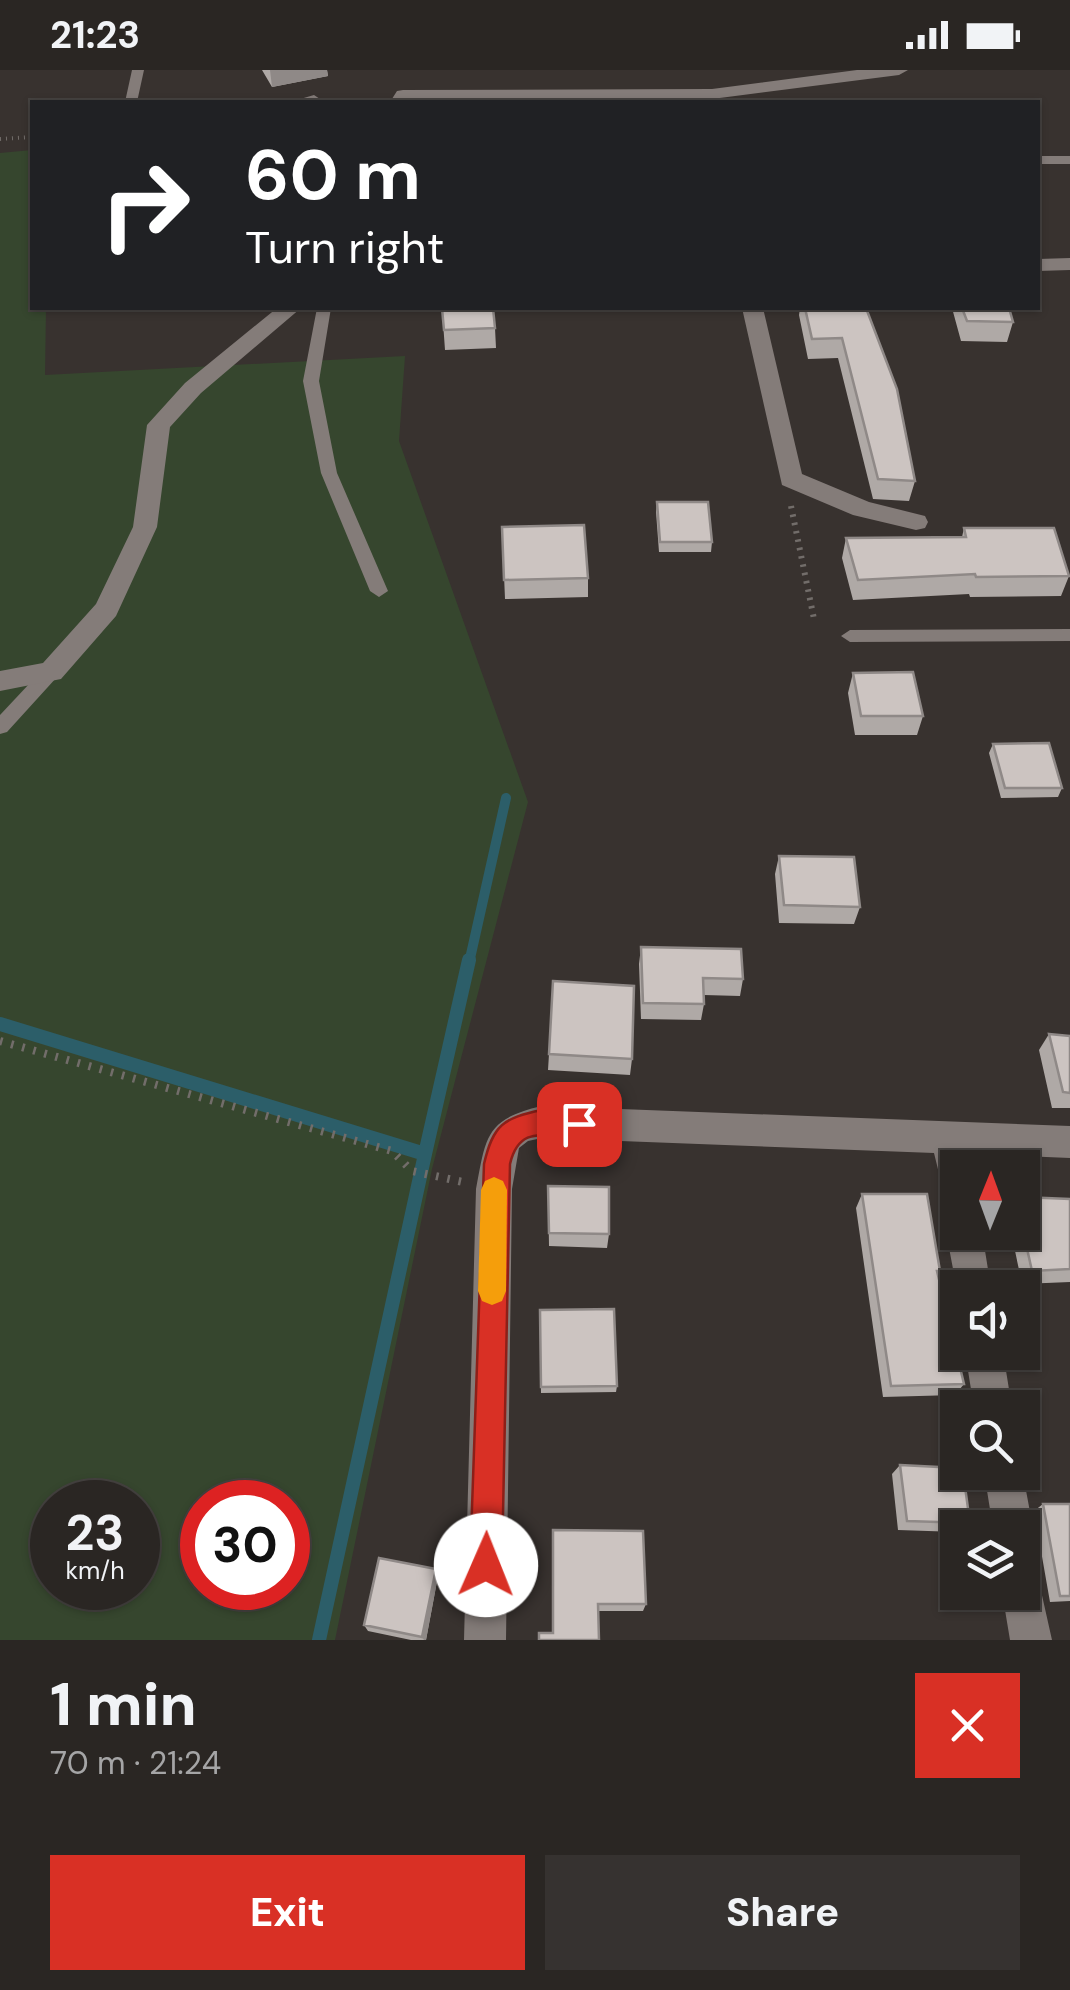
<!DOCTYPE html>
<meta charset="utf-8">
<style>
body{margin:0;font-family:"DM Sans",sans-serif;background:#363230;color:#f1f3f6;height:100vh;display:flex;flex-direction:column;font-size:38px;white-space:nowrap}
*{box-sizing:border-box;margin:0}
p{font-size:32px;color:#a5a5a6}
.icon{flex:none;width:55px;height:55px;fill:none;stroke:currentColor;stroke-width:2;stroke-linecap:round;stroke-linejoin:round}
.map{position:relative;height:1570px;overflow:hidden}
.drawer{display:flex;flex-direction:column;background:#2a2623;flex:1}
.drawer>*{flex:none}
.hud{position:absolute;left:30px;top:30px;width:1010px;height:210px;border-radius:0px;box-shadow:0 2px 8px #0004,0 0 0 2px #464341;background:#202124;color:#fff;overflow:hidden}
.needle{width:65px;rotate:1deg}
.controls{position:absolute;left:940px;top:1080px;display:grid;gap:20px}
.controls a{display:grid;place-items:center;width:100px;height:100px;border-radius:0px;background:#2a2623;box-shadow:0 2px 8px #0004,0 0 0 2px #464341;font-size:50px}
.speed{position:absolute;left:30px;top:1410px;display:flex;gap:20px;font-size:50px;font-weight:700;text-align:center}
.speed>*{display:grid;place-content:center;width:130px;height:130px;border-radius:50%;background:#2a2623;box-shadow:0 2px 8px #0004,0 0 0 2px #464341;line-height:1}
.speed small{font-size:25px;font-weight:400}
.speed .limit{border:15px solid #d22;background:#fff;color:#111}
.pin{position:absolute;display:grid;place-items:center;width:85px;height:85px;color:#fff;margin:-42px;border-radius:20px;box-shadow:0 5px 15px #0006}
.me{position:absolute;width:110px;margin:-55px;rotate:1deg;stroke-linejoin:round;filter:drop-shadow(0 0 8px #0008)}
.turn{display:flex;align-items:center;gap:35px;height:210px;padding:0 50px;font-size:45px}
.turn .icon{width:130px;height:130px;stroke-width:2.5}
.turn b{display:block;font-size:70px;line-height:85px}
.round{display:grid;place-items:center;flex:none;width:105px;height:105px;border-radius:0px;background:#363230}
.headline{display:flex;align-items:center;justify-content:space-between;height:170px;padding:0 50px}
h1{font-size:60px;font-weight:800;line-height:75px}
.cta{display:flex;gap:20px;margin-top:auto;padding:20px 50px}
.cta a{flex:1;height:115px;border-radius:0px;background:#d93025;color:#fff;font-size:40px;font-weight:800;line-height:115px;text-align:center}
.cta a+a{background:#363230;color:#f1f3f6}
.status{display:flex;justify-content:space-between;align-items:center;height:70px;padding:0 50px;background:#2a2623;direction:ltr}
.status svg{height:28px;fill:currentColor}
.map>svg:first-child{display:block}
.green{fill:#36462e;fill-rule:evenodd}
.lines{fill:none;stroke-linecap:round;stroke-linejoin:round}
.stream-far1{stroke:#2c5e69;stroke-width:10}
.stream{stroke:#2c5e69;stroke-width:14}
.path-far2{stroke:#726d6a;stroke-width:4;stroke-dasharray:1 5;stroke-linecap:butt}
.path-far1{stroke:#726d6a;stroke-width:6;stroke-dasharray:2.5 6;stroke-linecap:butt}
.path{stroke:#726d6a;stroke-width:8;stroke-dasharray:2.5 9;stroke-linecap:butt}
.service{fill:#847c79;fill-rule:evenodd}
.minor{fill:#847c79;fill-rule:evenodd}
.wall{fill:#afa9a6}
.shaded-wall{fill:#8f8987}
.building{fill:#ccc4c1;stroke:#8f8987;stroke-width:2.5}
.route{fill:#d93025;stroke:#8d1f18;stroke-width:2.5}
.slow{fill:#f59e0b}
</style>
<div class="status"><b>21:23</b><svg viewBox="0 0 49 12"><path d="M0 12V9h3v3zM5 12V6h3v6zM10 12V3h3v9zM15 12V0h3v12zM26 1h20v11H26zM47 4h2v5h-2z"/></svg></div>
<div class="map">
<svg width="1070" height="1570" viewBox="0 0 1070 1570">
<rect width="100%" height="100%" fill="#38322f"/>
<path class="green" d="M32,80V238H46L45,305L405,286L399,371L528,732L432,1099L335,1570H0V83ZM52,1432H138V1518H52ZM202,1432H288V1518H202Z"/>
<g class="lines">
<path class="stream-far1" d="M469,893L506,728"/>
<path class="stream" d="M0,954L425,1084L319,1570
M425,1084L469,890"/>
<path class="path-far2" d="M0,69L32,67"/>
<path class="path-far1" d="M791,436L814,549"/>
<path class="path" d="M0,971L392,1081L412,1101L463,1112"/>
<path class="service" d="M132,0H144L137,32H125Z
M314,25L320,29L318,32H290Z
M1038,86H1070V94H1038Z
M317,238H331L319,311L337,403L388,521L379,527L370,521L321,403L303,311Z
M1070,559V571L850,572L841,566L850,560Z
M51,595L60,602L57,607L7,662L0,664V645L45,597Z"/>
<path class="minor" d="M857,0H908L899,5L712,29L390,32L397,21L403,20L712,19Z
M1070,188V200L1038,201V189Z
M277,238H301L201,323L170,357L157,457L116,546L61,609L0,621V601L43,593L96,534L133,457L147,355L185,313Z
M742,238H763L802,404L869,432L925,446L928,452L925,458L916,460L853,445L782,415Z
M542,1036L1070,1056V1088L969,1084L971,1098H958V1137L946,1132L934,1083L542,1068L528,1071L519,1078L512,1119L506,1570H464L476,1119C486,1067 485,1049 542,1036Z
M958,1147V1162H982L991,1218H958V1225L946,1162L951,1150Z
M965,1282H1003L1012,1338H974Z
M1022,1399L1033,1458L1022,1474V1458H993L984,1402H1022Z
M1022,1498L1037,1503L1052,1570H1010L1002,1522H1022Z"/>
</g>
<path class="wall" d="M262,0H327L328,6L272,17Z
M442,238L495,258L496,278L445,280Z
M800,238H866L915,411L909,431L873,429L838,288L808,289L799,245Z
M952,238H1009L1013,252L1007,272L961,271Z
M657,432L712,472L711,482H659L656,442Z
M502,457L588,508V527L505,529Z
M964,458L1069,506L1061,526L970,527L969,524L853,530L842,488L846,468L962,467Z
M853,603L923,646L917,665H855L848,623Z
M993,674L1062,718L1058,727L1001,728L989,683Z
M779,786L860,837L854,854L779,853L775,804Z
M641,877L743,909L740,926L704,925V934L701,950L641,949L639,894Z
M1049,964L1070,966V1038H1052L1039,980Z
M549,984L632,989L630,1005L548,1000Z
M548,1116L609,1164L607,1178L549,1176Z
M862,1124L940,1201L938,1204L964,1314L955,1325L883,1327L856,1138Z
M1022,1127L1070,1129V1212L1022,1214L1011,1162H1022Z
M540,1240L617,1316L616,1322L541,1323Z
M900,1395L970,1453L965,1458H958V1462L898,1460L892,1404Z
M1043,1434H1070V1531L1050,1532L1034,1441Z
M553,1460L646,1534L643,1541H598L599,1570L553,1563Z
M438,1506L426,1570H411L368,1561L364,1555Z"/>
<path class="shaded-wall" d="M270,0H327L328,6L272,17Z
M436,1499L438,1506L426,1570H424L422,1567Z"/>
<path class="building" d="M442,238H493L495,258L444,260Z
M805,238H866L897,319L915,411L878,409L842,268L812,269Z
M962,238H1009L1013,252L967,251Z
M657,432H708L712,472H660Z
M584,455L588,508L504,510L502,457Z
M964,458H1054L1069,506L976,507L975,504L858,510L846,468L966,467Z
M913,602L923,646H861L853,603Z
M1049,673L1062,718H1005L993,674Z
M779,786L854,787L860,837L784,835Z
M641,877L741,879L743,909L703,908L704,934L643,933Z
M553,911L634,916L632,989L549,984Z
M1049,964L1070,966V1023L1063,1022Z
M548,1116L609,1117V1164L549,1163Z
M862,1124H927L940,1201H937L964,1314L891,1316Z
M1022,1127L1070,1129V1199L1032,1201L1022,1156Z
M614,1239L617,1316L541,1317L540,1240Z
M900,1395L958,1398V1402H963L970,1453L907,1451Z
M1043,1434H1070V1526H1060Z
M553,1460L643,1461L646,1534H598L599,1570H539V1563H553Z
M379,1488L436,1499L422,1567L364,1555Z"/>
<path class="route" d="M542,1040L588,1045L592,1054L588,1062C557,1074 521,1047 510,1094L502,1495L497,1506L486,1510L475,1506L470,1495L484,1094C493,1055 503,1048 542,1040Z"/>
<path class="slow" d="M494,1107L503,1111L507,1120L506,1221L502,1231L492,1235L482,1231L478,1221L481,1120L485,1111Z"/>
</svg>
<div class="controls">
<a><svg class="needle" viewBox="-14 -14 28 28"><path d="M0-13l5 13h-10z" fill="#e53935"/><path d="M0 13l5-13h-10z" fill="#a5a5a6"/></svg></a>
<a><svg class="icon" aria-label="sound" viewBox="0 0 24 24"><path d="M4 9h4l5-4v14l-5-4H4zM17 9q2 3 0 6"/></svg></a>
<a><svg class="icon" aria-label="search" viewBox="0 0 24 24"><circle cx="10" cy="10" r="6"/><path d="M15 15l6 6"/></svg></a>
<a><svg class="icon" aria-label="layers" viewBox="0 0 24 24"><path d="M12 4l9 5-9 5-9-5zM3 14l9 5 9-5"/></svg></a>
</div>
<div class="speed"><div>23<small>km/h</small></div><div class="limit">30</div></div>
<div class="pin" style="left:579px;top:1054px;background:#d93025"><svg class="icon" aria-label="arrive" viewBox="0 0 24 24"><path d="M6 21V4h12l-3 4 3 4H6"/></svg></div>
<svg class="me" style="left:486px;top:1495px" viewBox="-20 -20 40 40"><circle r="19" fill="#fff"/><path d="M0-13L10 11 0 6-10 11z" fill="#d93025"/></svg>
<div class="hud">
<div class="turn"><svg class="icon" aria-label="right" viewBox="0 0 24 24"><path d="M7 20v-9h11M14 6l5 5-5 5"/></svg><div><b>60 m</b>Turn right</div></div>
</div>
</div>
<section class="drawer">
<div class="headline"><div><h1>1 min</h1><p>70 m · 21:24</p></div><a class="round" style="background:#d93025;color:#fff"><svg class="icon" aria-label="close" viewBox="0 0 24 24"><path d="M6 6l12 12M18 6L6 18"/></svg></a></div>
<div class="cta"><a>Exit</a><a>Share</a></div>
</section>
